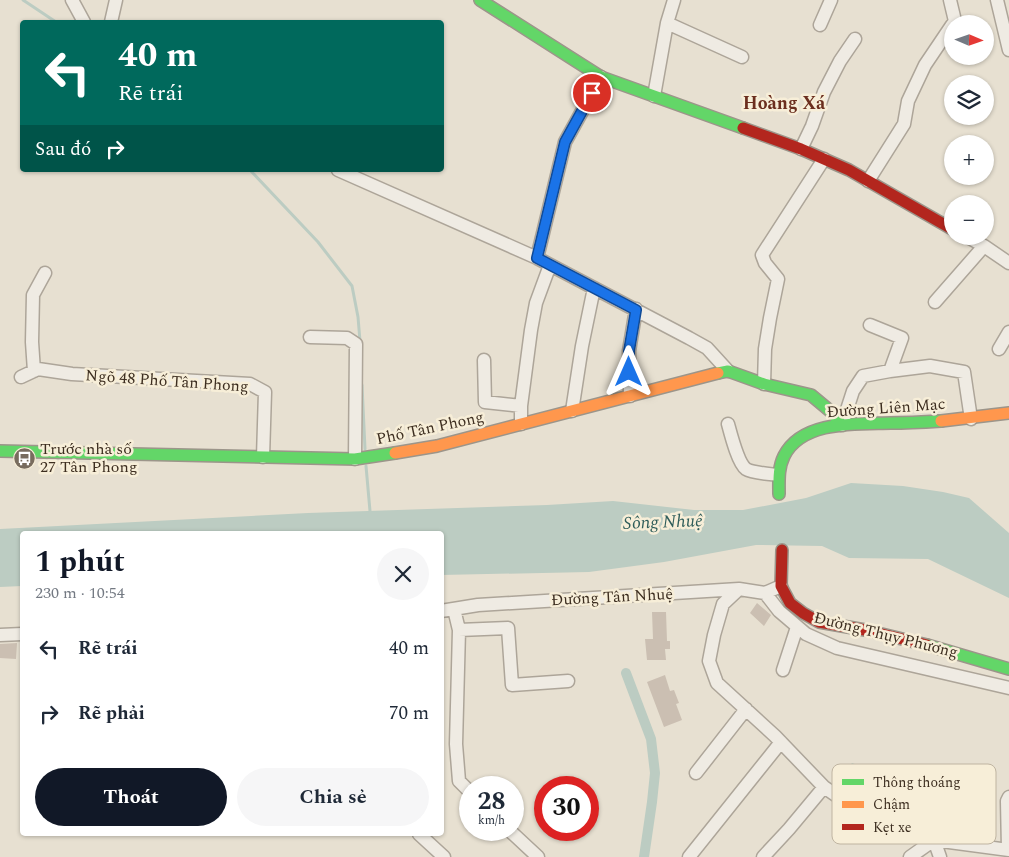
<!DOCTYPE html>
<html lang="vi">
<meta charset="utf-8">
<style>
body{margin:0;font-family:Spectral,serif;background:#f6f6f7;color:#1f2937;height:100vh;display:flex;flex-direction:column;font-size:19px;white-space:nowrap}
*{box-sizing:border-box;margin:0}
p{font-size:16px;color:#747a83}
.icon{flex:none;width:28px;height:28px;fill:none;stroke:currentColor;stroke-width:2;stroke-linecap:round;stroke-linejoin:round}
.map{position:relative;flex:1;overflow:hidden}
.sheet{position:absolute;left:20px;top:531px;width:424px;height:305px;display:flex;flex-direction:column;background:#fff;border-radius:5px;box-shadow:0 1px 4px #0004}
.sheet>*{flex:none}
.banner{position:absolute;left:20px;top:20px;width:424px;height:152px;border-radius:5px;box-shadow:0 1px 4px #0004;background:#00695c;color:#fff;overflow:hidden}
.needle{width:32px;rotate:92deg}
.fabs{position:absolute;left:944px;top:15px;display:grid;gap:10px}
.fabs a{display:grid;place-items:center;width:50px;height:50px;border-radius:50%;background:#fff;box-shadow:0 1px 4px #0004;font-size:25px}
.speed{position:absolute;left:459px;top:776px;display:flex;gap:10px;font-size:25px;font-weight:700;text-align:center}
.speed>*{display:grid;place-content:center;width:65px;height:65px;border-radius:50%;background:#fff;box-shadow:0 1px 4px #0004;line-height:1}
.speed small{font-size:12px;font-weight:400}
.speed .limit{border:8px solid #d22;background:#fff;color:#111}
.pin{position:absolute;display:grid;place-items:center;width:42px;height:42px;color:#fff;margin:-21px;border:2px solid #fff;border-radius:50%;box-shadow:0 1px 5px #0007}
.me{position:absolute;width:55px;margin:-28px;rotate:0deg;stroke-linejoin:round;filter:drop-shadow(0 0 4px #0008)}
.turn{display:flex;align-items:center;gap:18px;height:105px;padding:0 15px;font-size:22px}
.turn .icon{width:65px;height:65px;stroke-width:2.5}
.turn b{display:block;font-size:35px;line-height:42px}
.then{display:flex;align-items:center;height:48px;padding:0 15px;background:#0003;gap:10px;font-size:19px}
.round{display:grid;place-items:center;flex:none;width:52px;height:52px;border-radius:26px;background:#f6f6f7}
.headline{display:flex;align-items:center;justify-content:space-between;height:85px;padding:0 15px}
h1{font-size:30px;font-weight:700;line-height:38px;color:#111827}
.button{display:flex;gap:10px;margin-top:auto;padding:10px 15px}
.button a{flex:1;height:58px;border-radius:30px;background:#111827;color:#fff;font-size:20px;font-weight:700;line-height:58px;text-align:center}
.button a+a{background:#f6f6f7;color:#1f2937}
ul{padding:0;list-style:none}
li{display:flex;align-items:center;gap:15px;height:65px;padding:0 15px}
li div{flex:1}
li b{display:block;font-size:19px}
li em{font-style:normal}
.map>svg:first-child{display:block}
.water{fill:#bcccc2}
.lines{fill:none;stroke-linecap:round;stroke-linejoin:round}
.stream{stroke:#bcccc2;stroke-width:3}
.canal{stroke:#bcccc2;stroke-width:10}
.building{fill:#cbbfb2}
.street-casing{stroke:#ada599;stroke-width:15}
.fast-casing{stroke:#9c958a;stroke-width:14}
.slow-casing{stroke:#9c958a;stroke-width:14}
.jam-casing{stroke:#9c958a;stroke-width:14}
.street{stroke:#efebe3;stroke-width:12}
.fast{stroke:#63d668;stroke-width:11}
.slow{stroke:#ff974d;stroke-width:11}
.jam{stroke:#b3261e;stroke-width:11}
.route-casing{stroke:#114b97;stroke-width:12}
.route{stroke:#1a73e8;stroke-width:9}
.labels{text-anchor:middle;dominant-baseline:central;stroke-width:5;stroke-linejoin:round;paint-order:stroke}
.street-label{font-size:16px;fill:#3d2e20;stroke:#f7eed8}
.poi-label{font-size:16px;fill:#3d2e20;stroke:#f7eed8;text-anchor:start}
.neighbourhood-label{font-size:18px;font-weight:bold;fill:#6b2e1e;stroke:#f7eed8}
.water-label{font-size:18px;font-style:italic;fill:#2f5d5a;stroke:#f7eed8}
.key{fill:#f7eed8;stroke:#bfb4a1;stroke-width:1}
.key-label{font-size:14px;fill:#3d2e20}
</style>
<div class="map">
<svg width="1009" height="857" viewBox="0 0 1009 857">
<rect width="100%" height="100%" fill="#e7e0d1"/>
<path class="water" d="M851,483L903,486L943,492L969,498L1009,533V598L928,559L849,558L822,546L756,545L664,562L589,572L441,575V534H22V586L0,587V529L308,513L547,505L613,501L694,510H743L806,498Z
M852,763L860,766V777L868,791L858,803L841,794L836,782Z"/>
<g class="lines">
<path class="stream" d="M23,0L56,22
M250,170L318,242L352,286L358,317L360,341
M362,385L365,449
M366,466L370,511"/>
<path class="canal" d="M626,673L651,739L655,773L652,802L644,857"/>
</g>
<path class="building" d="M757,603L771,615L764,626L750,613Z
M652,612H666L667,641H670V649H665L666,660H647L645,639H653Z
M17,643L16,659L0,658V644Z
M665,675L670,691L674,690L679,703L676,704L682,720L664,727L647,682Z"/>
<g class="lines">
<defs>
<path id="street" d="M72,0L84,22
M950,0L955,21L953,24
M997,0L1009,50
M111,22L116,0
M667,23L742,57
M820,25L831,0
M654,96L667,23L674,0
M801,149L812,126L824,92L840,61L855,39
M338,170L537,258L689,338L707,348L728,371
M868,181L904,124L908,101L925,65L952,25
M966,236L984,246L1009,263
M537,258L565,142L601,77
M935,302L984,246
M870,325L902,338L890,371
M310,337L347,338L356,344L355,459
M999,349L1009,332
M484,360L485,402L521,406
M34,371L32,342L33,295L45,273
M21,377L38,369L72,374L250,384L265,392L263,457
M764,384L765,349L770,318L778,279L765,263L762,255L824,159
M630,396L629,351L636,309
M572,411L582,346L594,288
M521,424V406L531,330L536,303L550,265
M728,424C731,435 738,463 746,469C752,473 770,474 778,475
M842,425L853,391L863,376L890,371L930,366L964,372L971,419
M739,589L723,604L714,635L709,661L717,683L775,736L824,787L853,807L861,811L879,819L934,840L940,857
M765,593L779,611L806,634L837,648L1009,688
M454,609L459,630L456,744L459,781L470,792
M441,611L478,605L739,589L765,593L781,586
M459,630L508,628L512,685L568,681
M0,635L22,634
M783,670L797,627
M696,773L746,709
M892,824L917,779
M509,830L538,857
M419,834L444,857
M1008,849L1007,801L1009,797
M689,857L781,742
M763,857L789,829L824,787
M910,857L934,840L1009,850"/>
<path id="fast" d="M480,0L601,77L743,128
M718,373L728,371L764,384L811,395L829,410L842,425
M0,451L355,459L395,453
M779,494C779,481 778,468 784,456C802,420 857,424 891,423C908,423 925,422 941,421
M927,645L1009,669"/>
<path id="slow" d="M941,421L1009,413
M395,453L437,446L718,373"/>
<path id="jam" d="M743,128L801,149L849,170L952,229
M782,550L781,586L790,603L803,613L819,622L865,630L927,645"/>
</defs>
<use href="#street" class="street-casing"/>
<use href="#fast" class="fast-casing"/>
<use href="#slow" class="slow-casing"/>
<use href="#jam" class="jam-casing"/>
<use href="#street" class="street"/>
<use href="#fast" class="fast"/>
<use href="#slow" class="slow"/>
<use href="#jam" class="jam"/>
</g>
<g class="lines">
<defs>
<path id="route" d="M592,93L565,142L537,258L636,310L629,351V372"/>
</defs>
<use href="#route" class="route-casing"/>
<use href="#route" class="route"/>
</g>
<defs>
<symbol id="bus-disc" viewBox="-11 -11 22 22"><circle r="9.5" fill="#786c5e" stroke="#f7eed8"/><path d="M-5-6H5V4H4V6H2V4H-2V6H-4V4H-5ZM-3.5-4V0h7V-4ZM-3.5 1.2v1.5H-2V1.2ZM2 1.2v1.5H3.5V1.2Z" fill="#fff"/></symbol>
</defs>
<g fill-rule="evenodd">
<use href="#bus-disc" x="12" y="446" width="25" height="25"/>
</g>
<g class="labels">
<g class="street-label">
<text transform="translate(167 381) rotate(4)">Ngõ 48 Phố Tân Phong</text>
<text transform="translate(886 408) rotate(-4)">Đường Liên Mạc</text>
<text transform="translate(430 428) rotate(-12)">Phố Tân Phong</text>
<text transform="translate(612 597) rotate(-3)">Đường Tân Nhuệ</text>
<text transform="translate(886 635) rotate(14)">Đường Thụy Phương</text>
</g>
<g class="poi-label">
<text x="40" y="449">Trước nhà số<tspan x="40" dy="18">27 Tân Phong</tspan></text>
</g>
<g class="neighbourhood-label">
<text x="784" y="103">Hoàng Xá</text>
</g>
<g class="water-label">
<text transform="translate(663 522) rotate(-2)">Sông Nhuệ</text>
</g>
</g>
<rect x="832" y="764" width="164" height="80" rx="8" class="key"/>
<rect x="842" y="779" width="22" height="6" fill="#63d668"/>
<rect x="842" y="801" width="22" height="7" fill="#ff974d"/>
<rect x="842" y="824" width="22" height="6" fill="#b3261e"/>
<g class="key-label">
<text x="873" y="787">Thông thoáng</text>
<text x="873" y="809">Chậm</text>
<text x="873" y="832">Kẹt xe</text>
</g>
</svg>
<div class="fabs">
<a><svg class="needle" viewBox="-14 -14 28 28"><path d="M0-13l5 13h-10z" fill="#e53935"/><path d="M0 13l5-13h-10z" fill="#747a83"/></svg></a>
<a><svg class="icon" aria-label="layers" viewBox="0 0 24 24"><path d="M12 4l9 5-9 5-9-5zM3 14l9 5 9-5"/></svg></a>
<a>+</a>
<a>−</a>
</div>
<div class="speed"><div>28<small>km/h</small></div><div class="limit">30</div></div>
<div class="pin" style="left:592px;top:93px;background:#d93025"><svg class="icon" aria-label="arrive" viewBox="0 0 24 24"><path d="M6 21V4h12l-3 4 3 4H6"/></svg></div>
<svg class="me" style="left:629px;top:372px" viewBox="-20 -20 40 40"><path d="M0-17L14 15 0 8-14 15z" fill="#1a73e8" stroke="#fff" stroke-width="4"/></svg>
<div class="banner">
<div class="turn"><svg class="icon" aria-label="left" viewBox="0 0 24 24"><path d="M17 20v-9H6M10 6l-5 5 5 5"/></svg><div><b>40 m</b>Rẽ trái</div></div>
<div class="then">Sau đó<svg class="icon" aria-label="right" viewBox="0 0 24 24"><path d="M7 20v-9h11M14 6l5 5-5 5"/></svg></div>
</div>
<section class="sheet">
<div class="headline"><div><h1>1 phút</h1><p>230 m · 10:54</p></div><a class="round"><svg class="icon" aria-label="close" viewBox="0 0 24 24"><path d="M6 6l12 12M18 6L6 18"/></svg></a></div>
<ul>
<li><svg class="icon" aria-label="left" viewBox="0 0 24 24"><path d="M17 20v-9H6M10 6l-5 5 5 5"/></svg><div><b>Rẽ trái</b></div><em>40 m</em></li>
<li><svg class="icon" aria-label="right" viewBox="0 0 24 24"><path d="M7 20v-9h11M14 6l5 5-5 5"/></svg><div><b>Rẽ phải</b></div><em>70 m</em></li>
</ul>
<div class="button"><a>Thoát</a><a>Chia sẻ</a></div>
</section>
</div>
